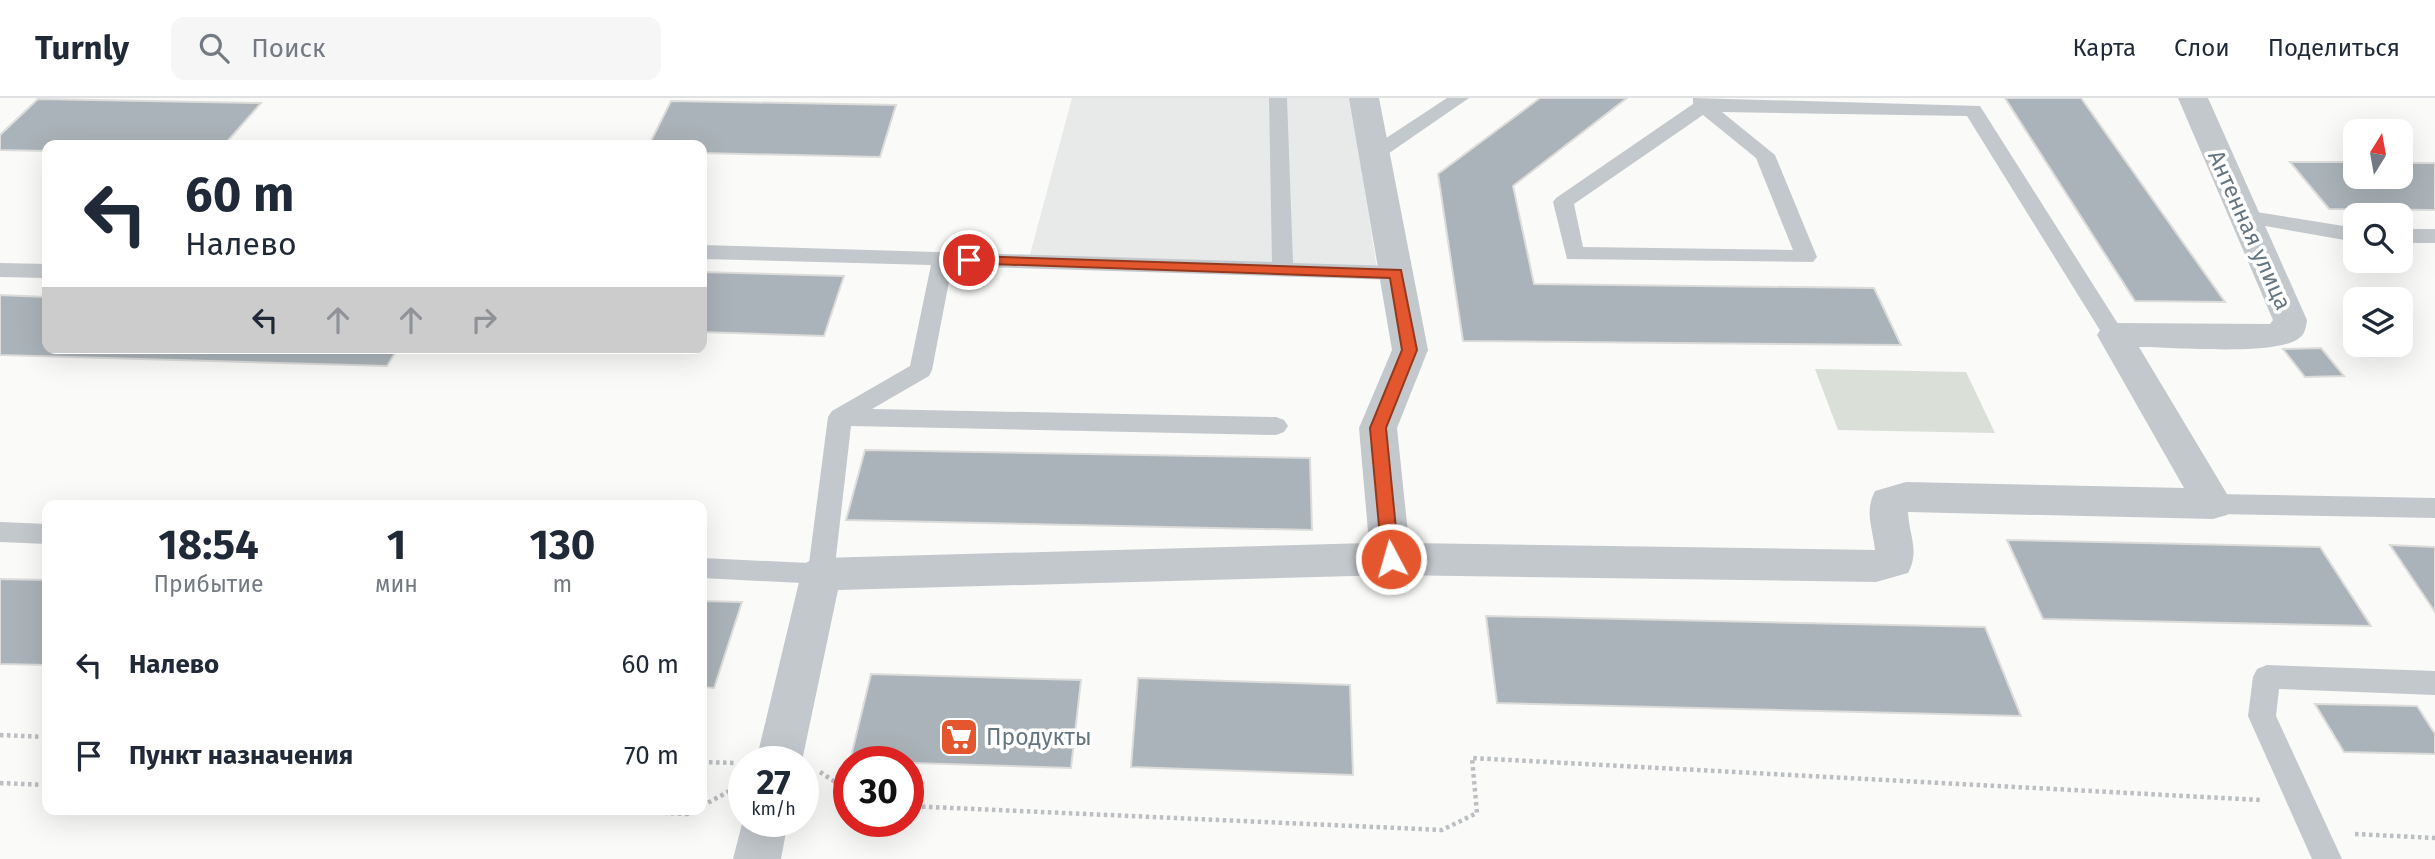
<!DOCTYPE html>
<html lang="ru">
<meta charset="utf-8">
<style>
body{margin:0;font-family:"Fira Sans",sans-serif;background:#f6f6f7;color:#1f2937;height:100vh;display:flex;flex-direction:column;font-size:26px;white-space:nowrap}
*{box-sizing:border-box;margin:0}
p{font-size:23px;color:#747a83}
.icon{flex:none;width:38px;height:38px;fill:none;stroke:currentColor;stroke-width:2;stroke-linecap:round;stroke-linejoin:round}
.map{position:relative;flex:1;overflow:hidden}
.side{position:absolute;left:42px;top:402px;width:665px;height:315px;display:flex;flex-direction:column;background:#fff;border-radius:14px;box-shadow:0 7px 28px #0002}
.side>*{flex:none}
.banner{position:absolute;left:42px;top:42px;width:665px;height:214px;border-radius:14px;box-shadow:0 7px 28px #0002;background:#fff;color:#1f2937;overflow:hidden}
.needle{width:46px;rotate:11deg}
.controls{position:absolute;left:2343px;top:21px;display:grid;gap:14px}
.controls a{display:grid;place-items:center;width:70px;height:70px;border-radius:14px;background:#fff;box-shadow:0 7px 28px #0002;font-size:35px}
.speed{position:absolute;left:728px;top:648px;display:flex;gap:14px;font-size:35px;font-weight:700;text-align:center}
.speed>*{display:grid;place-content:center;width:91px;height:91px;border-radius:50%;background:#fff;box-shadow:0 7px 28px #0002;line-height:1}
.speed small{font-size:18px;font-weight:400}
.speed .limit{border:10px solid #d22;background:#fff;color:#111}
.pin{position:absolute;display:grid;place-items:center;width:60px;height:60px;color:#fff;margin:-30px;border:4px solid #fff;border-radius:50%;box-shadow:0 2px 7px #0007}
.me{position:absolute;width:77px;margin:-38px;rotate:354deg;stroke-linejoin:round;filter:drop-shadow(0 0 5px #0008)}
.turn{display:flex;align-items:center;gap:24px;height:147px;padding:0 28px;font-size:32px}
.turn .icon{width:91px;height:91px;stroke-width:2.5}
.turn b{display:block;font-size:49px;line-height:60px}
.lanes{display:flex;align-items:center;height:66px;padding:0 28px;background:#0003;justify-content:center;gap:35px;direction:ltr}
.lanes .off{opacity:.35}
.eta{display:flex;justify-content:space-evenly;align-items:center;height:119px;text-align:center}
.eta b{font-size:42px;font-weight:700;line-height:49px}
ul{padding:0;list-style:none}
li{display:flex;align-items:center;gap:21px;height:91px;padding:0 28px}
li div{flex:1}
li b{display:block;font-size:26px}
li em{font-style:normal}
header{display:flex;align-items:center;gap:42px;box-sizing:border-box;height:98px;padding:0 35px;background:#fff;border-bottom:2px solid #e0e1e3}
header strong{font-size:33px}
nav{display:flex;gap:38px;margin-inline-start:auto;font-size:24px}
.search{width:490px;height:63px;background:#f6f6f7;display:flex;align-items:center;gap:18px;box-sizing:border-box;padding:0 24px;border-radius:14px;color:#747a83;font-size:26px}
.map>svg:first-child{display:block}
.built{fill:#e8e9e9}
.green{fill:#dadfd7}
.building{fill:#aab3b9;stroke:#dcdcda;stroke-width:2}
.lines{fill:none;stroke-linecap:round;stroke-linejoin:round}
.path{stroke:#bbbfc2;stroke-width:4.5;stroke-dasharray:3.5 3.5;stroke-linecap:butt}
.service{fill:#c3c8cc;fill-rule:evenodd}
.minor{fill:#c3c8cc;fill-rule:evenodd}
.route{fill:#e4572e;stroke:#94391e;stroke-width:2}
.labels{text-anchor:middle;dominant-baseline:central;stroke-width:7;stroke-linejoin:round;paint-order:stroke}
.street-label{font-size:23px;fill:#657683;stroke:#fff}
.poi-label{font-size:23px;fill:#657683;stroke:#fff;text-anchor:start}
</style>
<header>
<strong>Turnly</strong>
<div class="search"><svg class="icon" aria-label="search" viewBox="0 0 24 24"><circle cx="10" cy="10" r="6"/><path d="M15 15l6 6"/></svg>Поиск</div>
<nav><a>Карта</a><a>Слои</a><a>Поделиться</a></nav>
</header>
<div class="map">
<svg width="2435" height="761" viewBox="0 0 2435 761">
<rect width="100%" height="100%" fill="#fafaf8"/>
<path class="built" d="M1072,0H1350L1378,177L1028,164Z"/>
<path class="green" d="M1815,271L1966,274L1995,335L1838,332Z"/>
<path class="building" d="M1540,0H1627L1513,88L1534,186L1874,190L1901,247L1463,243L1438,76Z
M2005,0H2081L2225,204L2135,203Z
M38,1L261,5L224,47H47V53L0,52V37Z
M671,3L896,7L880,59L702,55V47H649Z
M2290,64H2356V79H2401V65H2435V112L2329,111Z
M702,174L844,178L824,238L702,234Z
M0,197L47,199V250H398L387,268L0,257Z
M2321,250L2344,278L2305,279L2283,251Z
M865,352L1310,360L1312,432L846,422Z
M2007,442L2320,449L2371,528L2043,521Z
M2390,447L2435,449V514Z
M0,481L47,482V567L0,566Z
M702,503L742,504L714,590L702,589Z
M1486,518L1985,529L2021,618L1497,605Z
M871,576L1081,582L1071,670L850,663Z
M1138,580L1350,587L1353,677L1131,669Z
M2315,606L2417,608L2435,636V656L2344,654Z"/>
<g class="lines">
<path class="path" d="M0,637L47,639
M702,664L736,665
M820,674L849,693
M0,685L47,687
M702,708L744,685
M908,708L1442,732L1477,715L1472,660L2260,702
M608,712L687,716L695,712
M2355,736L2435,740"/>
<path class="service" d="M1269,0H1287L1293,165L1396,168L1404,170L1407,175L1404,180L1396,182L952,168L932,272L929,278L872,311L1276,319L1284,322L1288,328L1284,334L1276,337L851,328L834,476L830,483L821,486L702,480V460L809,465L828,319L832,313L910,268L931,167L702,161V147L1272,164Z
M1447,0H1469L1382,60H1368L1365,56L1368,52Z
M1693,0L1980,8L2125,237L2122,242L2114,245L2106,242L1967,18L1722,14L1775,57L1817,159L1813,164L1567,161L1553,104L1556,100L1693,6ZM1703,17L1756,60L1793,152L1583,149L1574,106Z
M2244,112L2356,130V144L2237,123L2234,118L2237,113Z
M2401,131H2435V145H2401Z
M0,165L47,166V180L0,179Z
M2213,396L2435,400V420L2213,416L2204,413L2201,406L2204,399Z
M0,424L47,426V446L0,444Z
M2267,567L2435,573V597L2279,591L2276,618L2342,761H2312L2248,618L2253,579L2257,571Z"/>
<path class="minor" d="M1349,0H1379L1428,252L1397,330L1409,445L1875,452C1873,430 1864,414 1875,393L1906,384L2184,390L2097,237L2102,229L2114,225L2270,226L2273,222L2178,0H2208L2307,222C2306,229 2305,237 2298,241C2273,258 2173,249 2139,249L2233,406L2227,417L2213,421L1908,414C1909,437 1920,453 1908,475L1876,484L1391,477L838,492L802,663H756L801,476L807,464L821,460L1369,445L1359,330L1392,252Z
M744,718V723H788L781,761H733Z"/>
</g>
<path class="route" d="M969,158L1401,172L1417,252L1386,330L1399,461L1396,466H1385L1382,461L1370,330L1402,252L1390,180L964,165L962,162Z"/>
<defs>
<symbol id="supermarket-square" viewBox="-11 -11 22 22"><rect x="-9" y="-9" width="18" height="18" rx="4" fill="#e4572e" stroke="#fff"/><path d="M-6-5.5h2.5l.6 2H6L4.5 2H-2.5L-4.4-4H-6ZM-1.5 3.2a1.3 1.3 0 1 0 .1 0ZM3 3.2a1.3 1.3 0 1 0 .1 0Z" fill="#fff"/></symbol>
</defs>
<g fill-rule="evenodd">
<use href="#supermarket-square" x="937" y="617" width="44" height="44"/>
</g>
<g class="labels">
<g class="street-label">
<text transform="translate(2250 132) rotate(66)">Антенная улица</text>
</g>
<g class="poi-label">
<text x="986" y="639">Продукты</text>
</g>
</g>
</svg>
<div class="controls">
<a><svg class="needle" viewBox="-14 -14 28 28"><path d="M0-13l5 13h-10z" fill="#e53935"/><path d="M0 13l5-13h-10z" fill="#747a83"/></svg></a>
<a><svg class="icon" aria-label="search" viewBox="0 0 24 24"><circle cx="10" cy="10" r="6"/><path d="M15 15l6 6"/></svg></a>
<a><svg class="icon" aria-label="layers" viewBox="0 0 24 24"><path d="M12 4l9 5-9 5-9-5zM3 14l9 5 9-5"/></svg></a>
</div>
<div class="speed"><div>27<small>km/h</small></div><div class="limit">30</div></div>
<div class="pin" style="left:969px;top:162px;background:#d93025"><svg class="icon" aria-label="arrive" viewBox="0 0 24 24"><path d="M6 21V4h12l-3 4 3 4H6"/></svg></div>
<svg class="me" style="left:1391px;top:461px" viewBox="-20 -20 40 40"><circle r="17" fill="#e4572e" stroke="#fff" stroke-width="3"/><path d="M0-11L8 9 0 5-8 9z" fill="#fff"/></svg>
<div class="banner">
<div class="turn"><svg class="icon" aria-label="left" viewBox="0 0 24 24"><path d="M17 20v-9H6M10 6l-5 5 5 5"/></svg><div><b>60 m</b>Налево</div></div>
<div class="lanes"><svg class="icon" aria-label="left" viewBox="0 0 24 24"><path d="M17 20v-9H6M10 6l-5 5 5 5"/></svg><svg class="icon off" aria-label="ahead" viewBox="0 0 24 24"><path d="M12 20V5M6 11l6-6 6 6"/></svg><svg class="icon off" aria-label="ahead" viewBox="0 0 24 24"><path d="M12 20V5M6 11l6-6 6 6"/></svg><svg class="icon off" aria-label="right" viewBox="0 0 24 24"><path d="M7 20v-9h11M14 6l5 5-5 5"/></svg></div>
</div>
<section class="side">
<div class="eta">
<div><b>18:54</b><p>Прибытие</p></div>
<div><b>1</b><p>мин</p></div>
<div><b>130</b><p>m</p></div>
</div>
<ul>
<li><svg class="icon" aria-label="left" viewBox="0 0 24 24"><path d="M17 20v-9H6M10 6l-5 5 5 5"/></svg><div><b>Налево</b></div><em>60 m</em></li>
<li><svg class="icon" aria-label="arrive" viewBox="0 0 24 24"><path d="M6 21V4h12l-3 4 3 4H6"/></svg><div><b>Пункт назначения</b></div><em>70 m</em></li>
</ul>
</section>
</div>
